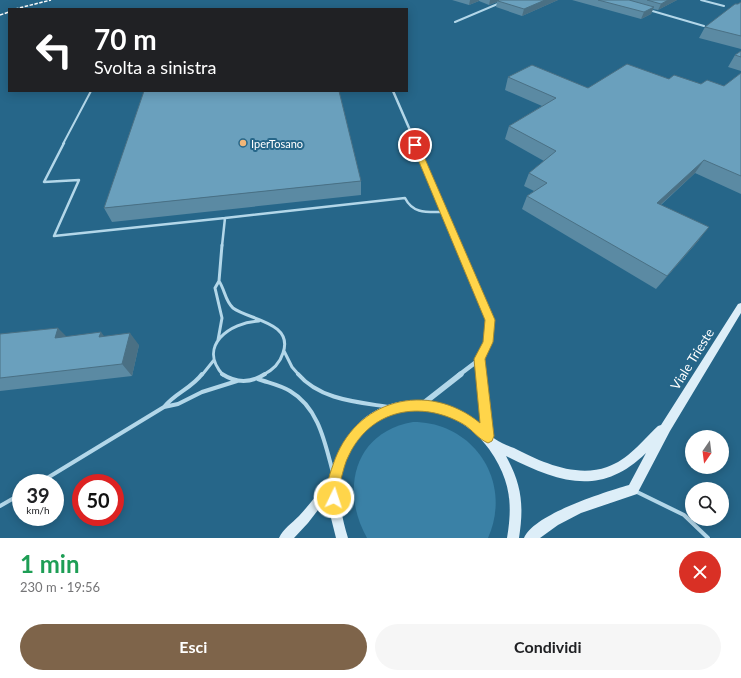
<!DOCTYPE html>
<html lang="it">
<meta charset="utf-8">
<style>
body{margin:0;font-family:Lato,sans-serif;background:#f6f6f6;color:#202124;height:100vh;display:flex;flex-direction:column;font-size:15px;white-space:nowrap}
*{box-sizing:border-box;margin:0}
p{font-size:13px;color:#757577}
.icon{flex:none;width:22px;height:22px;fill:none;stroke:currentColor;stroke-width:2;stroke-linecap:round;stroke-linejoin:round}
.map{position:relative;height:538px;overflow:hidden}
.details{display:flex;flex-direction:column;background:#fff;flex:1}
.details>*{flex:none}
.hud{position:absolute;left:8px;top:8px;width:400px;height:84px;border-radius:0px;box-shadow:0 2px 10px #0003;background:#202124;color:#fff;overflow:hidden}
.needle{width:26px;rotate:194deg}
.controls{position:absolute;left:685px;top:430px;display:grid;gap:8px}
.controls a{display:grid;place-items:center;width:44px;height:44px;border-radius:50%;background:#fff;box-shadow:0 2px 10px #0003;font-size:20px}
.speed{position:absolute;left:12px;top:474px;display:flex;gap:8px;font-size:20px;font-weight:700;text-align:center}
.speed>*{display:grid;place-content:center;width:52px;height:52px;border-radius:50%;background:#fff;box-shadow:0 2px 10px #0003;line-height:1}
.speed small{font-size:10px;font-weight:400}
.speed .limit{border:6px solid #d22;background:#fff;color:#111}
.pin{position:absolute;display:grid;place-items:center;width:34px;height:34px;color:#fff;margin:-17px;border:2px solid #fff;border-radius:50%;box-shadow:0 1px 4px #0007}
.me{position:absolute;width:44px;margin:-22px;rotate:4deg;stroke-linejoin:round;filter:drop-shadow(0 0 3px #0008)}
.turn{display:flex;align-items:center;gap:14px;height:84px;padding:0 20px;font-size:18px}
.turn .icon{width:52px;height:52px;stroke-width:2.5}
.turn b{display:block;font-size:28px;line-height:34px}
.round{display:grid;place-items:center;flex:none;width:42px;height:42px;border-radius:21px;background:#f6f6f6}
.overview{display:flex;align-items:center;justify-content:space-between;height:68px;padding:0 20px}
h1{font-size:24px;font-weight:700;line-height:30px;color:#1e9e55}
.primary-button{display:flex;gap:8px;margin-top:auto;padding:8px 20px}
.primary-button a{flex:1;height:46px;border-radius:24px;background:#7e644a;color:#fff;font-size:16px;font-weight:700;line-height:46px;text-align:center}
.primary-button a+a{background:#f6f6f6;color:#202124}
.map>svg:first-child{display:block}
.green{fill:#3a81a6}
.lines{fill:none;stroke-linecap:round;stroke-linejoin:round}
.service-far3{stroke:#b3d7e9;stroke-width:2}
.service-far2{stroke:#b3d7e9;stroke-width:2.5}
.service-far1{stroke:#b3d7e9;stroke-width:3}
.service{stroke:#b3d7e9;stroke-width:4}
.minor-far4{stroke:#b3d7e9;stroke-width:2}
.minor-far3{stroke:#b3d7e9;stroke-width:2.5}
.minor-far2{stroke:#b3d7e9;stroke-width:3.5}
.minor-far1{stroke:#b3d7e9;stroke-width:4.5}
.minor{stroke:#b3d7e9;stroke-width:5.5}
.secondary{fill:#ddeef8;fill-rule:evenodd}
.rail{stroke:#fff;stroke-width:1.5;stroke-dasharray:3.5 1.5;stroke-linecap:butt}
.wall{fill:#5b8aa3}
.shaded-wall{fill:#4a7084}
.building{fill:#6aa0bd;stroke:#4a7084}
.route{fill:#ffd54a;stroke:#a68a30}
.poi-dot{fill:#f2b678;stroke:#266689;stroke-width:1.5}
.labels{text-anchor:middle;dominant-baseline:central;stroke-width:4;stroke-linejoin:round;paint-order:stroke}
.far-poi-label{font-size:11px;fill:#fff;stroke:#266689;text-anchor:start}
.street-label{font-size:13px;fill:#fff;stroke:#266689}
</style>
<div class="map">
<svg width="741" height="538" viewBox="0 0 741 538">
<rect width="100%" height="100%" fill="#266689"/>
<path class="green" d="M413,422C474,422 513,482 488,538H367C340,490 354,432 413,422Z"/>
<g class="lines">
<path class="service-far3" d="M63,144L91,91"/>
<path class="service-far2" d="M64,143L44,182L79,180L54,236L225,218
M222,246L225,218L405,198C413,214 427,212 443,212"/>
<path class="service-far1" d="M219,281C225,290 225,301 233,308C249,320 294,322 283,353C280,363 273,370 263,375
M218,340L222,318L215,288L219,281L222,245
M284,351L292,367L299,375
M202,375L214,360
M223,375C197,346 230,322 259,321"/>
<path class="service" d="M222,374C236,383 251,383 265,374
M298,374C320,400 358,402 389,407
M258,379C269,383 280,385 290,391C319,408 325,443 333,473
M164,407C175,393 192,388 202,374
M39,483L164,407L178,404L202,392L237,381
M635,491L684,515L708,538
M0,506L21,494"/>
<path class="minor-far4" d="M701,0L724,6
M649,10L704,26
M455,22L507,0"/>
<path class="minor-far3" d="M393,91L416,144"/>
<path class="minor-far2" d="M415,143L459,246"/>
<path class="minor-far1" d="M458,245L490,320L488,342L480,359L459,375
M480,359L482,375"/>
<path class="minor" d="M481,374L487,434
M424,403L461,374"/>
<path class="secondary" d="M741,303V313L670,431L637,494L581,513L558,525L540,538H524C534,514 605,492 629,485L646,453C600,498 558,482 506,456C522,485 524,506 519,538H507C513,503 510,479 489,449C459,408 401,393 364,433C355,443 347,454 343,467C336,491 341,515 348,538H336L330,514L328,497L308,523L294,538H279C283,529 292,523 299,516C310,504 320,491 329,478C332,474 332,468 333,464C340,448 347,435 359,423C387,395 433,394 466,414C474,418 481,424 487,430C490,433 492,437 495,439C501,443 508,446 514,448C541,462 576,478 607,467C628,460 642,441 658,426L661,425L738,304Z"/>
<path class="rail" d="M15,9L51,0
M0,15L9,12"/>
</g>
<path class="wall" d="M452,0H558L522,16L496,7L497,2L489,5L479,1L469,5Z
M572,0H677L658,10L653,9L651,14L641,19Z
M741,2V49L699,38L705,27Z
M741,51V71L728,67L735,55Z
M741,73V194L695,173L661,205L699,240L656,289L522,209L527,196L534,191L524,186L529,173L544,161L505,139L509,126L542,106L505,90L508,77L588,88L669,79L701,84L724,86Z
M361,181V195L112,222L104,208Z
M0,334L66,336H104L139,345L132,376L0,391Z"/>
<path class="shaded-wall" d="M470,0H479V1L469,5Z
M490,0H502L498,1L497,2L489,5Z
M545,0H558L522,16L524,9Z
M668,0H677L658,10L661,4Z
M654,7L651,14L641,19L644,12Z
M704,160L695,173L648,216L657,203Z
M709,227L699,240L656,289L667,276Z
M58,328L70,340L55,338Z
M101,332L111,345L99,337Z
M130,333L139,345L132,376L122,364Z"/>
<path class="building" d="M499,0H545L524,9L498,1Z
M598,0H629L654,7L644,12Z
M647,0H668L661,4Z
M741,2V36L705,27L735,4H738Z
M741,51V57L735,55Z
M627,64L669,79L674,75L701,84L707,80L724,86L741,73V176L704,160L657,203L709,227L667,276L527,196L547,183L529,173L556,151L509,126L556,98L508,77L532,65L588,88Z
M144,91H339L361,181L104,208Z
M58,328L55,338L101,332L99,337L130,333L122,364L0,378V334Z"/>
<path class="route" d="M413,143L419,145L495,320L493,342L485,359L494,436L492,441L488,443C478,439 472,429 463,424C421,400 371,409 349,455C345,462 343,472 341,479C340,487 342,495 338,503L334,505L329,503C324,491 329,476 333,465C354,399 428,380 480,423L474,359L483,342L485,320L412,145Z"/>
<circle class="poi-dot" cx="243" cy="143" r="4"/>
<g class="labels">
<g class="far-poi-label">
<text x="251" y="143">IperTosano</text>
</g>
<g class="street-label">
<text transform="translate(692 359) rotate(-58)">Viale Trieste</text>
</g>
</g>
</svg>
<div class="controls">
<a><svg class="needle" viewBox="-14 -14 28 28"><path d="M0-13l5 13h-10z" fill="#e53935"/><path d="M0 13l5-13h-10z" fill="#757577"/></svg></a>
<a><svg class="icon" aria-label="search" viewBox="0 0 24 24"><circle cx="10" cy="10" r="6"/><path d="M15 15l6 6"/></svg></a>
</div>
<div class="speed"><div>39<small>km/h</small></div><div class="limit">50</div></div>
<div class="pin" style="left:415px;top:145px;background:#d93025"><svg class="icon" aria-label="arrive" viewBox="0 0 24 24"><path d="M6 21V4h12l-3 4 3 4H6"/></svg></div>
<svg class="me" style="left:334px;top:498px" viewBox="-20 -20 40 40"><circle r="17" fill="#ffd54a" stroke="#fff" stroke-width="3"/><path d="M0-11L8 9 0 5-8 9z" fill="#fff"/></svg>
<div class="hud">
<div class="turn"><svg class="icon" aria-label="left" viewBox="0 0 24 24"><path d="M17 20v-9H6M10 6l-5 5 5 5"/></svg><div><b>70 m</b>Svolta a sinistra</div></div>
</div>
</div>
<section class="details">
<div class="overview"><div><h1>1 min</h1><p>230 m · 19:56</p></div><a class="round" style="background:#d93025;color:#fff"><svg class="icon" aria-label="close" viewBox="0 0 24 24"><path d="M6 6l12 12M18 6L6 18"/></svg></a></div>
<div class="primary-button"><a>Esci</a><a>Condividi</a></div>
</section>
